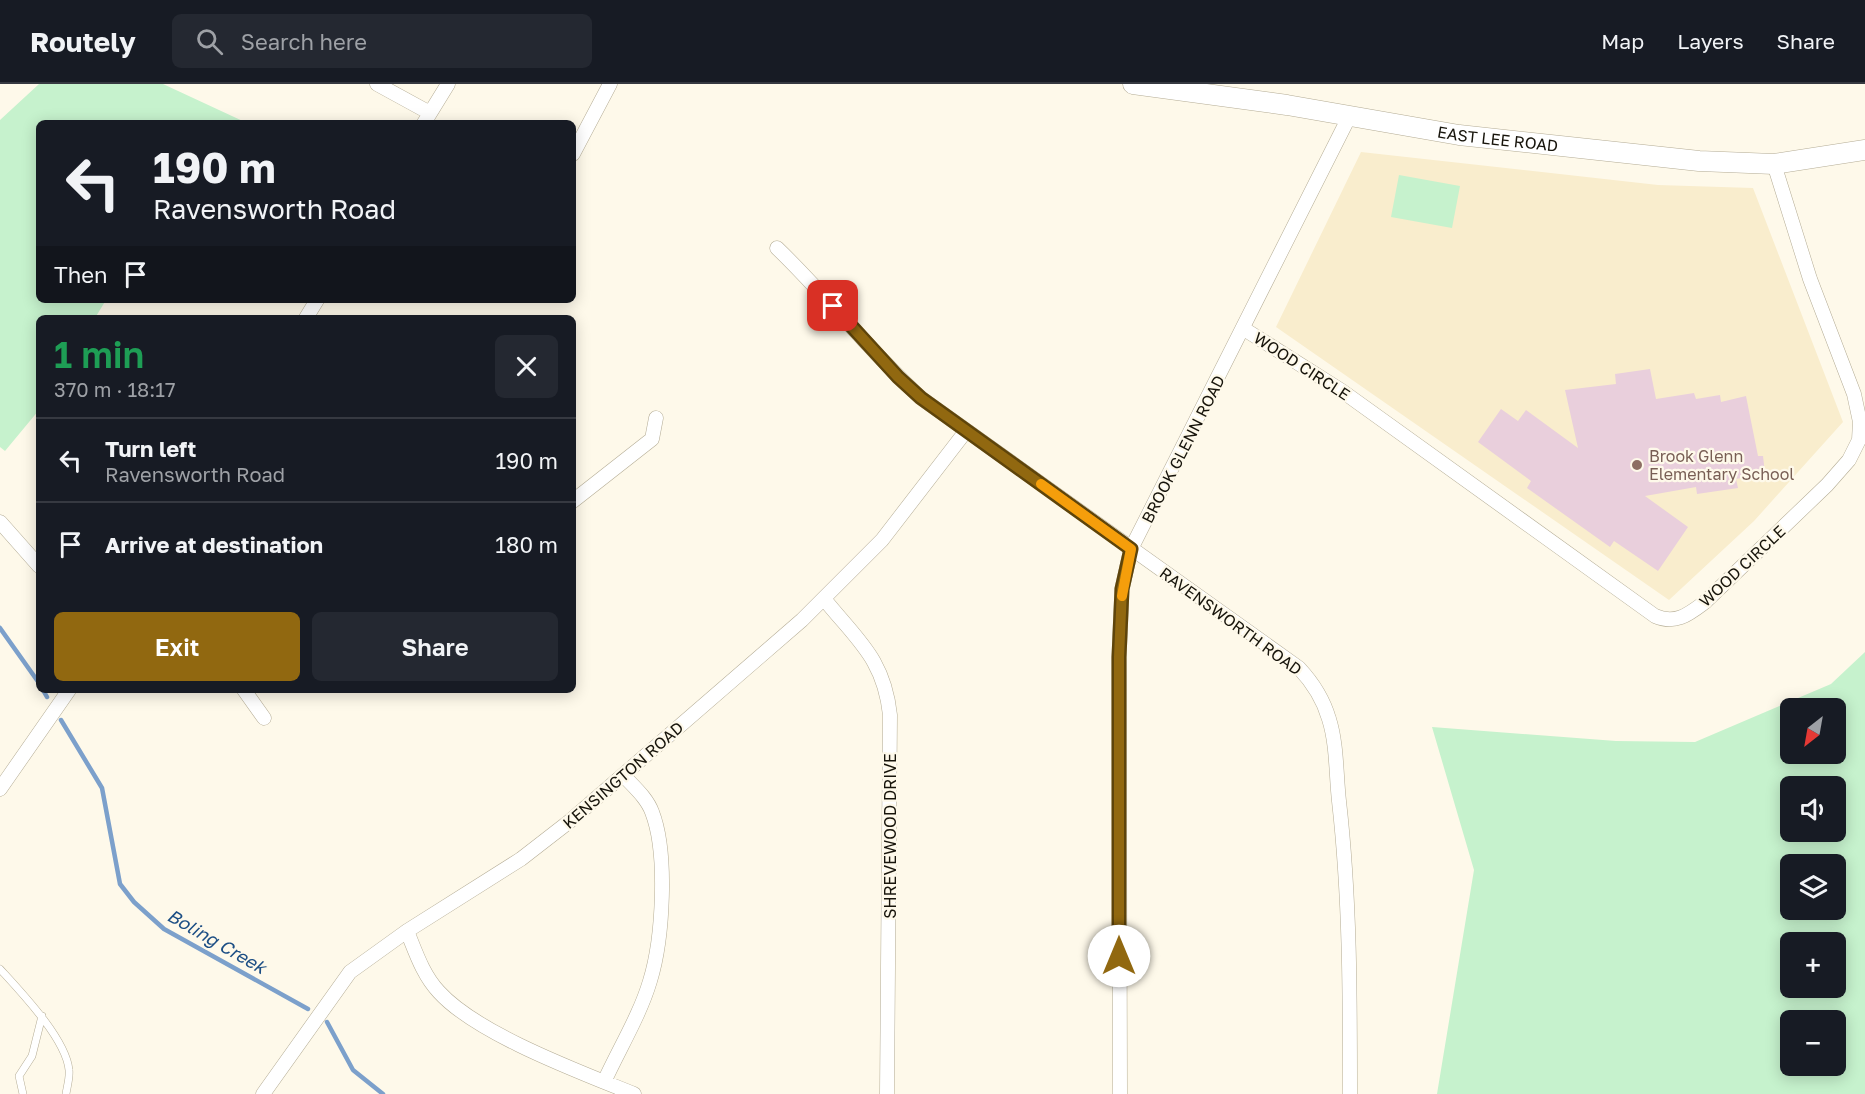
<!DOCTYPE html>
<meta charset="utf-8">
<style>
body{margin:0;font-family:"Golos Text",sans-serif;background:#242831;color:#f1f3f6;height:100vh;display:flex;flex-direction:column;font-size:22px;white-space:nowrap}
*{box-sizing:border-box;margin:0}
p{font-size:20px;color:#9ea1a6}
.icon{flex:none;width:33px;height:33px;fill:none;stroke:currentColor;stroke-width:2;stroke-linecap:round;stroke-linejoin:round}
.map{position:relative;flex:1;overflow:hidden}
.sheet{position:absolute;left:36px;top:231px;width:540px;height:378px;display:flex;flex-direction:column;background:#171b24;border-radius:9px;box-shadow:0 3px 15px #0003}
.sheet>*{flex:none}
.guide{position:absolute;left:36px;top:36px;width:540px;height:183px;border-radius:9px;box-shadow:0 3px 15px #0003;background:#171b24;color:#f1f3f6;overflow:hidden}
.needle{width:39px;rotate:211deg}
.buttons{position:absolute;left:1780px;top:614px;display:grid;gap:12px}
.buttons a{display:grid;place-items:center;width:66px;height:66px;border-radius:9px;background:#171b24;box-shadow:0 3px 15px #0003;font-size:30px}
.pin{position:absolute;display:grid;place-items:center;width:51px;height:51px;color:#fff;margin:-26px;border-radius:12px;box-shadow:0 3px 9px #0006}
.me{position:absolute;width:66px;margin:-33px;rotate:0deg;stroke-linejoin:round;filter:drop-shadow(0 0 4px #0008)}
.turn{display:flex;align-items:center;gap:21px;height:126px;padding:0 18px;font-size:27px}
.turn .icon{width:78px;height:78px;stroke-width:2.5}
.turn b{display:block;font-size:42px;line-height:51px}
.then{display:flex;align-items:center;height:57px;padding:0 18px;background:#0003;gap:12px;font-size:22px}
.round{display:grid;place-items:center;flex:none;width:63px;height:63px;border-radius:9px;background:#242831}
.overview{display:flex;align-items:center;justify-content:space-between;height:102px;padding:0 18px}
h1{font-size:36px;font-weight:600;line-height:45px;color:#1e9e55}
.primary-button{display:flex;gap:12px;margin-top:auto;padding:12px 18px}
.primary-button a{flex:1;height:69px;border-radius:9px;background:#916810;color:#fff;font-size:24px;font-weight:600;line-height:69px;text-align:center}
.primary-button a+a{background:#242831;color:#f1f3f6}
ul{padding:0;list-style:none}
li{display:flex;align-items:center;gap:18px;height:84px;padding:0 18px;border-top:2px solid #363941}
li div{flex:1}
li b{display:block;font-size:22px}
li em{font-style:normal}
header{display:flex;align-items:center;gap:36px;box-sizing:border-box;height:84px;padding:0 30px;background:#171b24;border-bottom:2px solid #363941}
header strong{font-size:28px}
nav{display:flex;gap:33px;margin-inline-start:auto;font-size:21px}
.search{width:420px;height:54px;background:#242831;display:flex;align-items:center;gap:15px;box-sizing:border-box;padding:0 21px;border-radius:9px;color:#9ea1a6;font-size:22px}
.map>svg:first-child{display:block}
.built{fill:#f9edcd}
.green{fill:#c6f2cd;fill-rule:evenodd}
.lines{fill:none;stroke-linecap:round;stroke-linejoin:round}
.stream{stroke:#7ca0cb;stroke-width:4.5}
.building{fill:#e9cfdc}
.lane-casing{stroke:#b4ac95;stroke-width:8}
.street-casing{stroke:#b4ac95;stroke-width:15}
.secondary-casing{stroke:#b4ac95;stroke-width:21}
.lane{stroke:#fff;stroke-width:7}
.street{stroke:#fff;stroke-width:14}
.secondary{stroke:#fff;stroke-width:20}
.route-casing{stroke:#5e440a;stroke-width:15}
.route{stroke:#916810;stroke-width:10}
.slow{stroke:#f59e0b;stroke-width:10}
.education-dot{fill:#8d6e63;stroke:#fef9ea;stroke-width:2}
.labels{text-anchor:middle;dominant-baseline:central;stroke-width:4.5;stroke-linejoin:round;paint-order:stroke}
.street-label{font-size:16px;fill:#17140b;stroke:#fef9ea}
.education-label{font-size:16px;fill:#785e54;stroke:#fef9ea;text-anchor:start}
.water-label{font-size:18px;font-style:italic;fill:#1c4e84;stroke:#fef9ea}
</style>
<header>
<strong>Routely</strong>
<div class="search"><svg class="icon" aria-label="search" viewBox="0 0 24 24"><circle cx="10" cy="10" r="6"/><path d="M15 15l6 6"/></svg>Search here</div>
<nav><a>Map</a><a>Layers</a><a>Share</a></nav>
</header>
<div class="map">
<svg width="1865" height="1010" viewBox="0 0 1865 1010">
<rect width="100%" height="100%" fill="#fef9ea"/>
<path class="built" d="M1361,68L1658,101L1753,104L1843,338L1754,437L1669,516L1276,243Z"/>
<path class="green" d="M39,0H163L247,39H39V216H106L95,234H39V326L5,367L0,363V36Z
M1399,91L1460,102L1452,144L1391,133Z
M1865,568V1010H1437L1474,786L1432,643L1616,657L1695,658L1831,600ZM1791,624H1836V669H1791ZM1791,702H1836V747H1791ZM1791,780H1836V825H1791ZM1791,858H1836V903H1791ZM1791,936H1836V981H1791Z"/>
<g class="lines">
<path class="stream" d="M0,544L39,599
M43,606L47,613
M61,636L102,704L120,800L134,818L164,845L308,925
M327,938L353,986L383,1010"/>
</g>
<path class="building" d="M1650,285L1656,315L1694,309L1696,315L1720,311L1721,318L1746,312L1758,372H1763L1765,389L1736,395L1738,404L1697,410L1696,403L1645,412L1688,443L1658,487L1614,457L1610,463L1527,404L1531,397L1478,358L1501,325L1518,337L1526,326L1578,364L1565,306L1616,300L1615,290Z"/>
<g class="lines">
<defs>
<path id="lane" d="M0,885C21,908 66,955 69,986C70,993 67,1003 66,1010
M23,1010L19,992L32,972L42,932"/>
<path id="street" d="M377,0L430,29
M424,39L448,0
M573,70L610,0
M777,164C827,212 869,267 921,314L1299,584C1313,599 1323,614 1329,635C1337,660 1336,690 1339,717C1350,814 1350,912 1350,1010
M306,234L317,216
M1244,245L1342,307L1655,532C1676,541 1689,530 1705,518L1827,401L1849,376L1859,356L1860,338L1854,310L1810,195L1774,80
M573,417L652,355L656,334
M0,438L39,482
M825,516C858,557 884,575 890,631L887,1010
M244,606L264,634
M0,705L69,606
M407,847C416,869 423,891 439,908C477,950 580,988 634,1010
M604,998C619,965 640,931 650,897C663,855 668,769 652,728C647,714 634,703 624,692
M263,1010L350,888L407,847L521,775L570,737L802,536L882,456L966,347
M1120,1010L1119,573L1122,505L1131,465L1349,33"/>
<g id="secondary">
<path id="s1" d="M1133,0L1287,21L1459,51L1699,77L1774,80L1865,66"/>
</g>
</defs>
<use href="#lane" class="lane-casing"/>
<use href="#street" class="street-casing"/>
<use href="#secondary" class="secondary-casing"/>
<use href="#lane" class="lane"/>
<use href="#street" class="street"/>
<use href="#secondary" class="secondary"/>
</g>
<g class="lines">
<defs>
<path id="route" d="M833,222L898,293L921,314L1131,465L1122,505L1119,573V872"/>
</defs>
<use href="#route" class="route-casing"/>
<use href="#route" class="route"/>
<path class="slow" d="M1041,400L1131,465L1122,512"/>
</g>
<circle class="education-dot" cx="1637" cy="381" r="6"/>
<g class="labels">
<g class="street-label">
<text stroke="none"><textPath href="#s1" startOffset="369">EAST LEE ROAD</textPath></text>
<text transform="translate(1302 282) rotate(33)">WOOD CIRCLE</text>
<text transform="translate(1183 365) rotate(-63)">BROOK GLENN ROAD</text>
<text transform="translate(1742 482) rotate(-43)">WOOD CIRCLE</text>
<text transform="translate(1231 537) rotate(36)">RAVENSWORTH ROAD</text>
<text transform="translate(623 691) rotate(-41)">KENSINGTON ROAD</text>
<text transform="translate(890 752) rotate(-90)">SHREVEWOOD DRIVE</text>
</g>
<g class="education-label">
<text x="1649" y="372">Brook Glenn<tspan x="1649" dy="18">Elementary School</tspan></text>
</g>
<g class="water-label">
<text transform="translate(217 857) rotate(30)">Boling Creek</text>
</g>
</g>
</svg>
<div class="buttons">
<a><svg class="needle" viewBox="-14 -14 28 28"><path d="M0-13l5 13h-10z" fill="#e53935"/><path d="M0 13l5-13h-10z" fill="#9ea1a6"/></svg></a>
<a><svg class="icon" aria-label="sound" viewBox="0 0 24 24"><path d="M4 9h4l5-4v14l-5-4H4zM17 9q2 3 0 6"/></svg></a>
<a><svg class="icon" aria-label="layers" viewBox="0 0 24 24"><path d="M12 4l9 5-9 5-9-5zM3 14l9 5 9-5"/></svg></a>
<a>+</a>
<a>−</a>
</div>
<div class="pin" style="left:833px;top:222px;background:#d93025"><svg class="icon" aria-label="arrive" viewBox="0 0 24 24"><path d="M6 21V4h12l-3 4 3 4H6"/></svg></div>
<svg class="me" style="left:1119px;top:872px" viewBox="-20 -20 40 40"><circle r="19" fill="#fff"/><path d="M0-13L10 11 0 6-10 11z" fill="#916810"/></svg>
<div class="guide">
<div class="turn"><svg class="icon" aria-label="left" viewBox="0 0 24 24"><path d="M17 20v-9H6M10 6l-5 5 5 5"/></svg><div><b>190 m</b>Ravensworth Road</div></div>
<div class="then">Then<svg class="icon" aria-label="arrive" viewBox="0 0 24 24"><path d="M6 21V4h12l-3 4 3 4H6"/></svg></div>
</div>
<section class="sheet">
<div class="overview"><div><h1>1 min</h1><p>370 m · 18:17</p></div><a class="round"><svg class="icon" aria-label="close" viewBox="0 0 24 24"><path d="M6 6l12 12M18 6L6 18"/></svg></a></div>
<ul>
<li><svg class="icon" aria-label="left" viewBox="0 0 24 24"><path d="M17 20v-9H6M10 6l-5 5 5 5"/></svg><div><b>Turn left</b><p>Ravensworth Road</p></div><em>190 m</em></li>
<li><svg class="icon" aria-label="arrive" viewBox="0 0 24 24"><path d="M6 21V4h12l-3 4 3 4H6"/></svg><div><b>Arrive at destination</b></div><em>180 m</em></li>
</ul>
<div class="primary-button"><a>Exit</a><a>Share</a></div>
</section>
</div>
